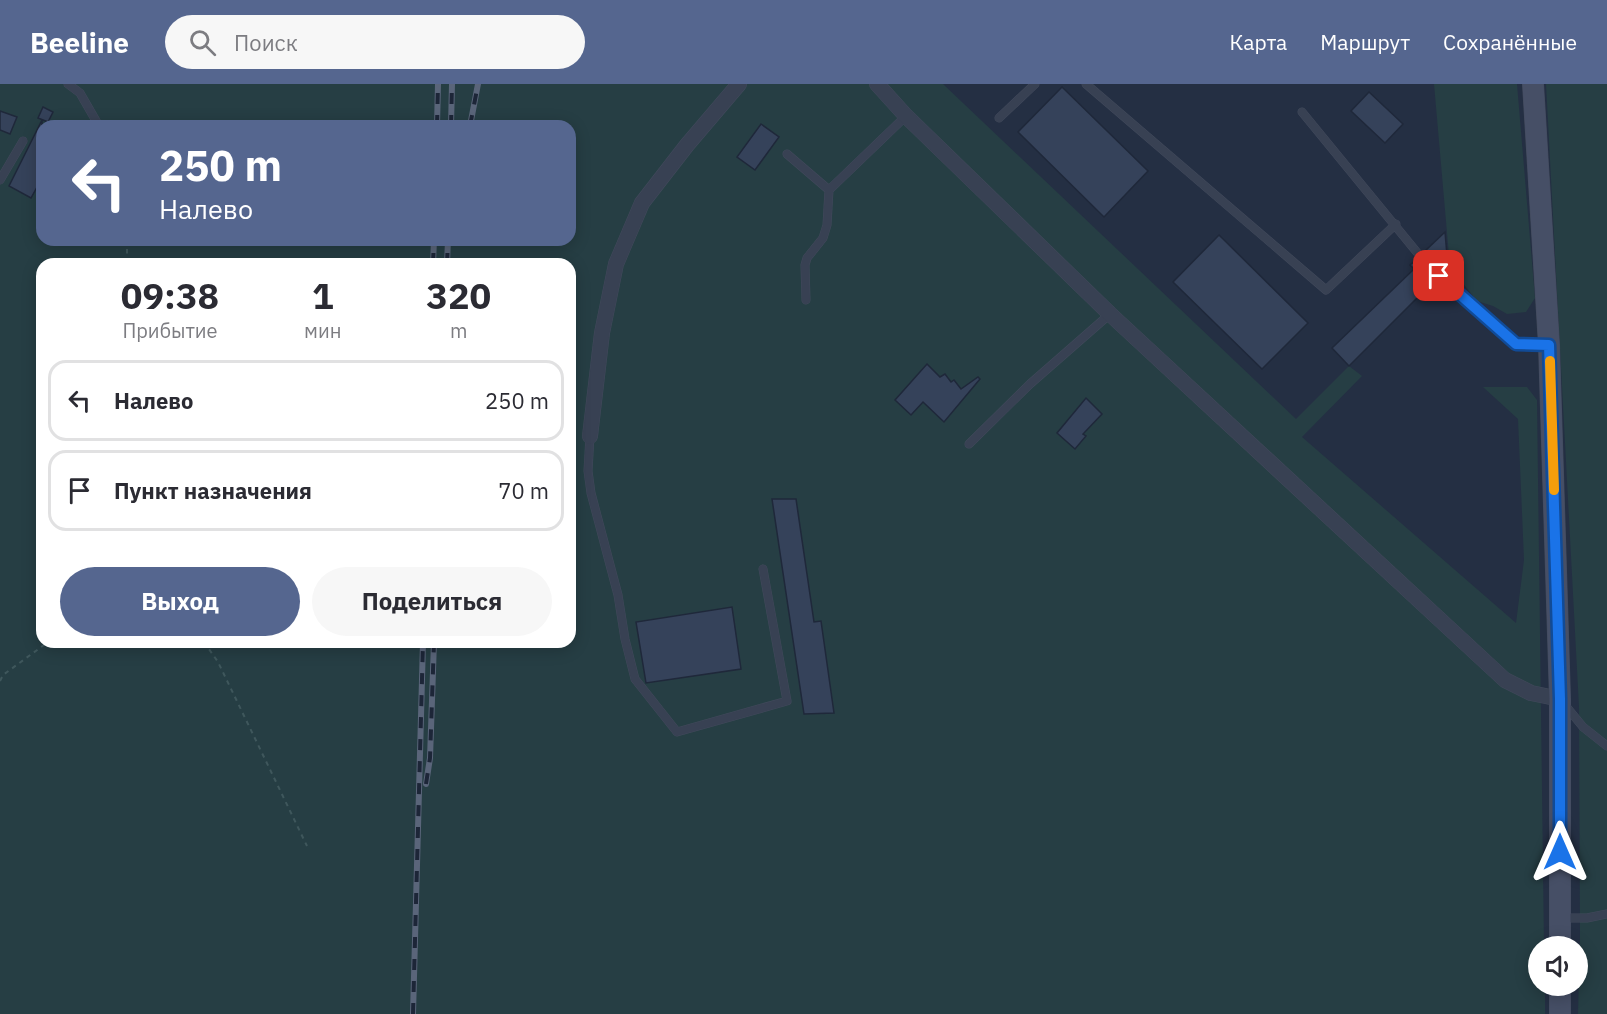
<!DOCTYPE html>
<html lang="ru">
<meta charset="utf-8">
<style>
body{margin:0;font-family:"IBM Plex Sans",sans-serif;background:#f7f7f7;color:#2b2b33;height:100vh;display:flex;flex-direction:column;font-size:22px;white-space:nowrap}
*{box-sizing:border-box;margin:0}
p{font-size:20px;color:#7c7c81}
.icon{flex:none;width:33px;height:33px;fill:none;stroke:currentColor;stroke-width:2;stroke-linecap:round;stroke-linejoin:round}
.map{position:relative;flex:1;overflow:hidden}
.panel{position:absolute;left:36px;top:174px;width:540px;height:390px;display:flex;flex-direction:column;background:#fff;border-radius:18px;box-shadow:0 3px 15px #0003}
.panel>*{flex:none}
.guide{position:absolute;left:36px;top:36px;width:540px;height:126px;border-radius:18px;box-shadow:0 3px 15px #0003;background:#55668f;color:#fff;overflow:hidden}
.fabs{position:absolute;left:1528px;top:852px;display:grid;gap:12px}
.fabs a{display:grid;place-items:center;width:60px;height:60px;border-radius:50%;background:#fff;box-shadow:0 3px 15px #0003;font-size:30px}
.pin{position:absolute;display:grid;place-items:center;width:51px;height:51px;color:#fff;margin:-26px;border-radius:12px;box-shadow:0 3px 9px #0006}
.me{position:absolute;width:66px;margin:-33px;rotate:0deg;stroke-linejoin:round;filter:drop-shadow(0 0 4px #0008)}
.turn{display:flex;align-items:center;gap:21px;height:126px;padding:0 24px;font-size:27px}
.turn .icon{width:78px;height:78px;stroke-width:2.5}
.turn b{display:block;font-size:42px;line-height:51px}
.eta{display:flex;justify-content:space-evenly;align-items:center;height:102px;text-align:center}
.eta b{font-size:36px;font-weight:800;line-height:42px}
.cta{display:flex;gap:12px;margin-top:auto;padding:12px 24px}
.cta a{flex:1;height:69px;border-radius:36px;background:#55668f;color:#fff;font-size:24px;font-weight:800;line-height:69px;text-align:center}
.cta a+a{background:#f7f7f7;color:#2b2b33}
ul{padding:0;list-style:none}
li{display:flex;align-items:center;gap:18px;height:81px;margin:0 12px 9px;padding:0 12px;border:3px solid #e1e1e2;border-radius:18px}
li div{flex:1}
li b{display:block;font-size:22px}
li em{font-style:normal}
header{display:flex;align-items:center;gap:36px;box-sizing:border-box;height:84px;padding:0 30px;background:#55668f;color:#fff}
header strong{font-size:28px}
nav{display:flex;gap:33px;margin-inline-start:auto;font-size:21px}
.search{width:420px;height:54px;background:#f7f7f7;display:flex;align-items:center;gap:15px;box-sizing:border-box;padding:0 21px;border-radius:33px;color:#7c7c81;font-size:22px}
.map>svg:first-child{display:block}
.green{fill:#263e44;fill-rule:evenodd}
.building{fill:#35425a;stroke:#1f283a;stroke-width:1.5}
.lines{fill:none;stroke-linecap:round;stroke-linejoin:round}
.service-casing{stroke:#424a5c;stroke-width:9}
.minor-casing{stroke:#424a5c;stroke-width:16}
.secondary-casing{stroke:#424a5c;stroke-width:22}
.path{stroke:#3f575c;stroke-width:2;stroke-dasharray:4.5 4.5;stroke-linecap:butt}
.service{stroke:#384153;stroke-width:8}
.minor{stroke:#384153;stroke-width:15}
.secondary{stroke:#464f66;stroke-width:21}
.rail-casing{stroke:#5a657a;stroke-width:6}
.rail{stroke:#1d2638;stroke-width:4;stroke-dasharray:11;stroke-linecap:butt}
.route-casing{stroke:#114b97;stroke-width:15}
.route{stroke:#1a73e8;stroke-width:10}
.slow{stroke:#f59e0b;stroke-width:10}
</style>
<header>
<strong>Beeline</strong>
<div class="search"><svg class="icon" aria-label="search" viewBox="0 0 24 24"><circle cx="10" cy="10" r="6"/><path d="M15 15l6 6"/></svg>Поиск</div>
<nav><a>Карта</a><a>Маршрут</a><a>Сохранённые</a></nav>
</header>
<div class="map">
<svg width="1607" height="930" viewBox="0 0 1607 930">
<rect width="100%" height="100%" fill="#242f43"/>
<path class="green" d="M0,0H943L1296,335L1349,282L1362,292L1302,353L1516,539L1524,476L1518,335L1483,303H1527L1537,316L1544,862H1539V902H1545V930H0ZM42,42H570V156H42ZM42,180H570V558H42Z
M1434,0H1517L1535,214L1526,228L1507,230L1493,222L1477,217L1450,183Z
M1546,0H1607V930H1578L1580,852L1579,623Z"/>
<path class="building" d="M1062,3L1148,87L1104,133L1018,48Z
M1369,8L1403,40L1385,59L1351,27Z
M43,23L53,28L48,38L38,34Z
M0,27L17,33L10,50L0,46Z
M42,36V94L31,114L9,102Z
M761,40L779,53L755,86L737,73Z
M1445,148L1448,183L1443,188L1440,186L1435,188L1433,191L1435,196L1349,282L1332,264L1414,185L1410,181L1416,176L1420,178L1424,176L1426,172L1424,168Z
M1219,151L1308,239L1262,285L1173,198Z
M927,280L940,293L945,290L951,298L954,296L961,305L978,293L980,295L944,338L923,318L911,331L895,316Z
M1086,314L1102,330L1083,350L1086,352L1075,365L1057,349Z
M772,415H796L814,538L821,537L834,629L804,630Z
M732,523L741,585L646,599L636,538Z"/>
<g class="lines">
<defs>
<path id="service" d="M68,0L80,9L99,42
M1086,0L1326,206L1396,140
M1302,28L1420,172
M999,34L1035,0
M787,70L829,106
M0,96L23,57
M1439,192L1516,260L1548,261
M806,216L805,181L807,174L823,154L827,141L829,106L906,32
M590,352L588,387L591,409L618,511L625,555L635,595L677,648L787,617L763,485
M969,360L1030,300L1110,230
M1565,621L1583,643L1607,662
M1562,834H1587L1607,830"/>
<path id="minor" d="M877,0L906,32L1110,230L1505,596L1531,609L1560,615
M590,352L602,249L616,180L642,119L687,61L739,0"/>
<path id="secondary" d="M1533,0L1549,261L1560,615V862
M1560,902V930"/>
</defs>
<use href="#service" class="service-casing"/>
<use href="#minor" class="minor-casing"/>
<use href="#secondary" class="secondary-casing"/>
<path class="path" d="M127,156V180
M204,558L218,578L307,762
M0,597L3,591L48,558"/>
<use href="#service" class="service"/>
<use href="#minor" class="minor"/>
<use href="#secondary" class="secondary"/>
<defs>
<path id="rail" d="M437,42L438,0
M451,42L452,0
M470,42L478,0
M433,180L434,156
M447,180L448,156
M426,700L430,674L434,558
M413,930L423,558"/>
</defs>
<use href="#rail" class="rail-casing"/>
<use href="#rail" class="rail"/>
</g>
<g class="lines">
<defs>
<path id="route" d="M1439,192L1516,260L1549,261L1560,615V768"/>
</defs>
<use href="#route" class="route-casing"/>
<use href="#route" class="route"/>
<path class="slow" d="M1550,277L1554,406"/>
</g>
</svg>
<div class="fabs">
<a><svg class="icon" aria-label="sound" viewBox="0 0 24 24"><path d="M4 9h4l5-4v14l-5-4H4zM17 9q2 3 0 6"/></svg></a>
</div>
<div class="pin" style="left:1439px;top:192px;background:#d93025"><svg class="icon" aria-label="arrive" viewBox="0 0 24 24"><path d="M6 21V4h12l-3 4 3 4H6"/></svg></div>
<svg class="me" style="left:1560px;top:768px" viewBox="-20 -20 40 40"><path d="M0-17L14 15 0 8-14 15z" fill="#1a73e8" stroke="#fff" stroke-width="4"/></svg>
<div class="guide">
<div class="turn"><svg class="icon" aria-label="left" viewBox="0 0 24 24"><path d="M17 20v-9H6M10 6l-5 5 5 5"/></svg><div><b>250 m</b>Налево</div></div>
</div>
<section class="panel">
<div class="eta">
<div><b>09:38</b><p>Прибытие</p></div>
<div><b>1</b><p>мин</p></div>
<div><b>320</b><p>m</p></div>
</div>
<ul>
<li><svg class="icon" aria-label="left" viewBox="0 0 24 24"><path d="M17 20v-9H6M10 6l-5 5 5 5"/></svg><div><b>Налево</b></div><em>250 m</em></li>
<li><svg class="icon" aria-label="arrive" viewBox="0 0 24 24"><path d="M6 21V4h12l-3 4 3 4H6"/></svg><div><b>Пункт назначения</b></div><em>70 m</em></li>
</ul>
<div class="cta"><a>Выход</a><a>Поделиться</a></div>
</section>
</div>
